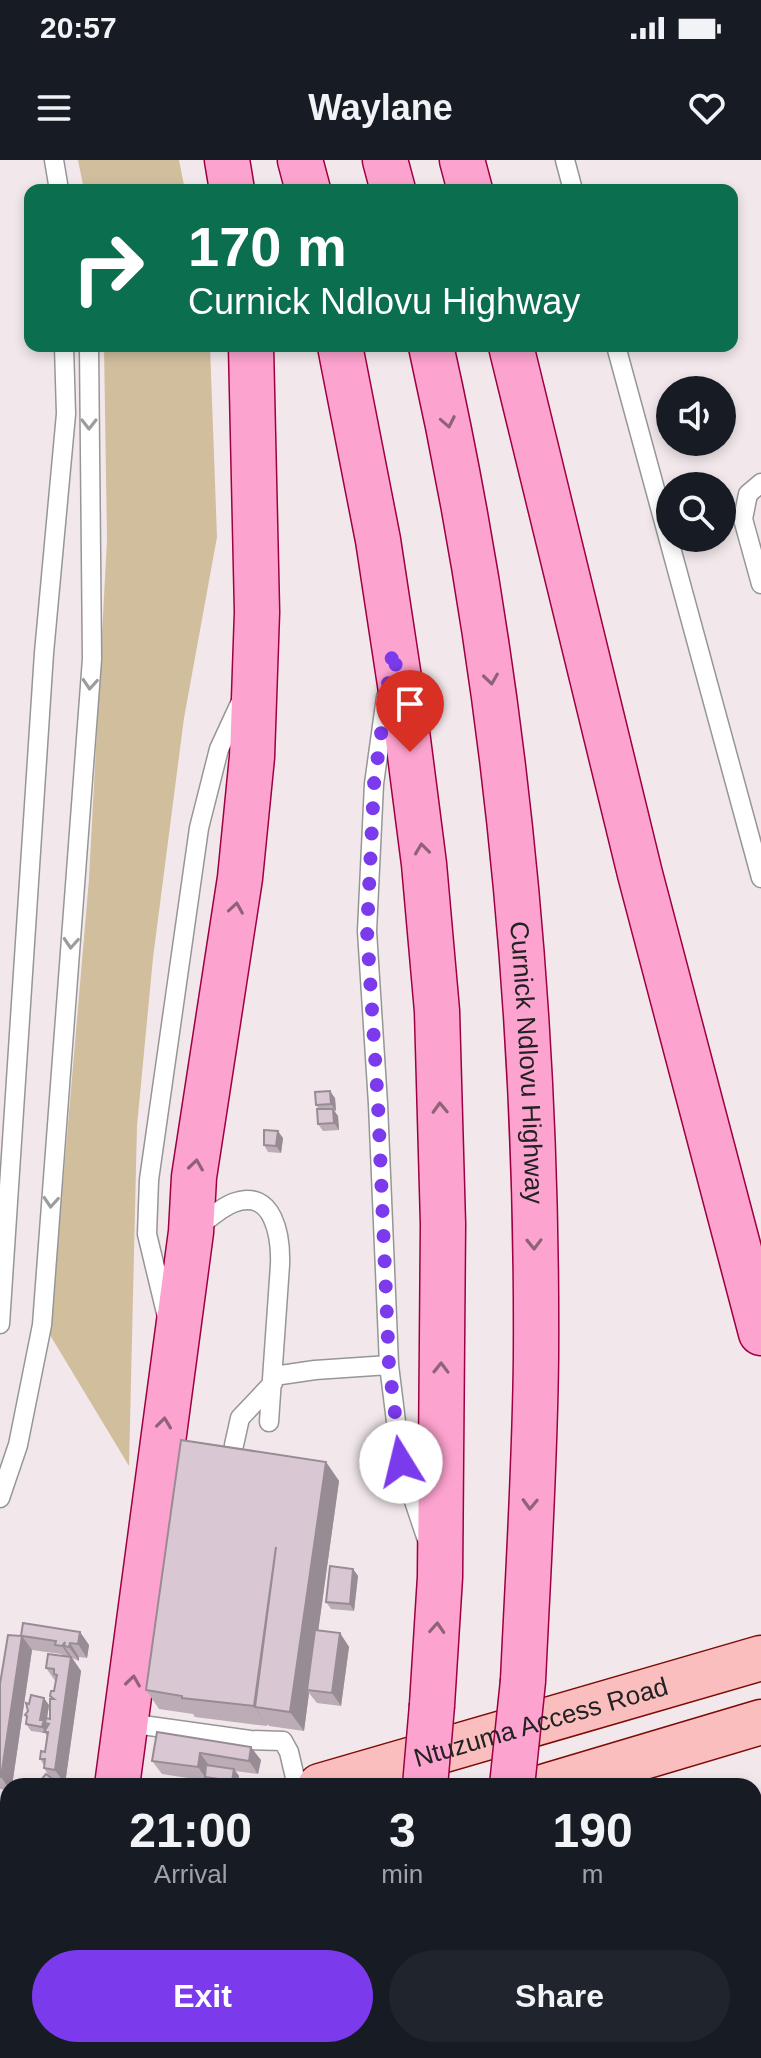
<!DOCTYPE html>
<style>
body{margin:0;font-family:Helvetica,sans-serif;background:#20242c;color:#f1f3f6;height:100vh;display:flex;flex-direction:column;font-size:30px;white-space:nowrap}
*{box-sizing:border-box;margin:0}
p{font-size:26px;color:#9ea1a6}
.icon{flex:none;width:44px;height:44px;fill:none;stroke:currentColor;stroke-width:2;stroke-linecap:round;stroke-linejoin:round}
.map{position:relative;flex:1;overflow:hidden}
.sheet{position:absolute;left:0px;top:1618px;width:762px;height:280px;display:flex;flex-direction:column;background:#171b24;border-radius:24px 24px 0 0;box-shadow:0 4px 12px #0003}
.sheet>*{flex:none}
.banner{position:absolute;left:24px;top:24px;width:714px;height:168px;border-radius:16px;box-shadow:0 4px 12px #0003;background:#0b6e4f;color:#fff;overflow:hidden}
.tools{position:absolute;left:656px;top:216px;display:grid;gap:16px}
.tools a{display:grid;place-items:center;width:80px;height:80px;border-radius:50%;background:#171b24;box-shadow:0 4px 12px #0003;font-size:40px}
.pin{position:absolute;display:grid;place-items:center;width:68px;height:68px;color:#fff;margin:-82px -34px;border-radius:50% 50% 50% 0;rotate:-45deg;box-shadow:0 0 8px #0007}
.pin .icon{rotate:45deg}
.me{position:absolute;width:88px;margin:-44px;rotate:351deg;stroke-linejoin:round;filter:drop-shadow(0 0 6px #0008)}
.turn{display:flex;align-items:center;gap:28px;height:168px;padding:0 32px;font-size:36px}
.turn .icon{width:104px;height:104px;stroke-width:2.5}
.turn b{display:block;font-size:56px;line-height:68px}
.eta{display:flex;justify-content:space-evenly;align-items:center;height:136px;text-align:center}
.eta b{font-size:48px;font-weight:700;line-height:56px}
.primary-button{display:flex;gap:16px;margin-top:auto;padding:16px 32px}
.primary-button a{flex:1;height:92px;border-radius:48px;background:#7c3aed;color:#fff;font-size:32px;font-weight:700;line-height:92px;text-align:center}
.primary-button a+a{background:#20242c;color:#f1f3f6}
.status{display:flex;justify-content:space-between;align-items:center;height:56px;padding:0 40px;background:#171b24;direction:ltr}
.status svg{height:22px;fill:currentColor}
header{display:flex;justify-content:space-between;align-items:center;height:104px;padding:0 32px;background:#171b24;font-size:36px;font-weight:700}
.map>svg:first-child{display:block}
.forest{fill:#d1be9d}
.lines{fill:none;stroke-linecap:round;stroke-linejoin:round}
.lane-casing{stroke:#969696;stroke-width:21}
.secondary-casing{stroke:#7d0a04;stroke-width:47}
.primary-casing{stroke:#9f003f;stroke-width:47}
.lane{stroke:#fff;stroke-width:18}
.secondary{stroke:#fabebf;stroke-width:44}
.primary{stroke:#fda3cf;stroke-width:44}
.primary-bridge-casing{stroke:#9f003f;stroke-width:47;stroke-linecap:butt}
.primary-bridge{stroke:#fda3cf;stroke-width:44}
.wall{fill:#bbacb5}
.shaded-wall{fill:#988c94}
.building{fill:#d9c8d3;stroke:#988c94;stroke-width:2}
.oneway{stroke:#906278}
.oneway2{stroke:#9c9c9c}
.route{stroke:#7c3aed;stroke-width:14;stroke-dasharray:0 25.2}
.labels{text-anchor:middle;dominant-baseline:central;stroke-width:7;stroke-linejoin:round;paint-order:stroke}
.street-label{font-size:26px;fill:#222;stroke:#fff}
</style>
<div class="status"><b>20:57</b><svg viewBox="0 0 49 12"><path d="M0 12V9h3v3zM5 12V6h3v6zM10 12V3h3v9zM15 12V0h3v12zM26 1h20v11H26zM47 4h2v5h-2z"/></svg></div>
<header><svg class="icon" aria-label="menu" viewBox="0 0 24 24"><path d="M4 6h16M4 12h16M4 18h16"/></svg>Waylane<svg class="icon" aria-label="heart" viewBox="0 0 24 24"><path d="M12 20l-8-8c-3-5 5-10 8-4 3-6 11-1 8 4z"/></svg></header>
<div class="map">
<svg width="761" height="1898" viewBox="0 0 761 1898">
<rect width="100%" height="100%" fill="#f2e8ec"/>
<path class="forest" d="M78,0H179L185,30H84Z
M104,186H210L217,377L184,558L153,798L137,966L129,1306L50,1175L89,719L107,380Z"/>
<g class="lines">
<defs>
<path id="lane" d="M54,0L59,30
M565,0L573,30
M616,186L761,718
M761,323L748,334L743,359L761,424
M386,537L374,624L367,771L378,944L389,1205L401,1302L426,1377
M196,1068C208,1060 220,1048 233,1043C274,1027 281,1077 280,1105L269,1262
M167,1157L147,1074L149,1020L199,668L219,589L243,537
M0,1164L44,493L66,254L64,186
M274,1216L315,1210L389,1205
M234,1285L240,1258L273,1223
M0,1338L18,1285L42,1165L92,499L89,186
M128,1563L250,1580L283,1581L289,1592L297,1626"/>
<g id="secondary">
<path id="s1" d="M320,1626L761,1498"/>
<path d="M546,1626L761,1562"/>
<path d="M0,1718L8,1716"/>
<path d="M0,1782L8,1780"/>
</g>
<g id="primary">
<path d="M227,0L232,30"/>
<path d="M300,0L308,30"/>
<path d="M385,0L393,30"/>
<path d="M462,0L470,30"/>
<path d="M340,186L378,380L406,564L424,704L437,851L443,1064L440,1417L432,1545"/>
<path id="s2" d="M431,186C505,517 538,858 536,1197C535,1305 528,1413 523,1521"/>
<path d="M511,186L640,714L761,1173"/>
<path d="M117,1626L191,1072L194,1017L240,718L252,597L257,452L251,186"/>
<path d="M754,1734L761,1717"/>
<path d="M0,1814L8,1817"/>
<path d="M77,1890L81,1898"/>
<path d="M393,1898L394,1890"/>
<path d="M477,1898L478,1890"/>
<path d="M687,1898L690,1890"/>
</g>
</defs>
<use href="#lane" class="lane-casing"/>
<use href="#secondary" class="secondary-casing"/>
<use href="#primary" class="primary-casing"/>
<use href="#lane" class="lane"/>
<use href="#secondary" class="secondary"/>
<use href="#primary" class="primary"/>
<defs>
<path id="primary-bridge" d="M425,1626L432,1545
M512,1626L523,1521"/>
</defs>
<use href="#primary-bridge" class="primary-bridge-casing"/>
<use href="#primary-bridge" class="primary-bridge"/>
</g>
<path class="wall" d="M335,938L336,951H334L338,956L339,970L323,971L318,964L319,949L316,945Z
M283,978L281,993L268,992L264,985Z
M326,1302L339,1321L318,1471L340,1473L349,1487L341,1546L317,1543L309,1533L304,1571L269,1566L267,1564V1566L195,1557L193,1554L159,1549L146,1530Z
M353,1409L358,1416L354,1451L331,1449L326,1442Z
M80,1472L89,1485L87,1498L79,1497V1501L72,1498L81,1511L65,1624L56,1622L58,1626H36L49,1616L44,1608V1605L40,1599L45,1592L47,1576L45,1573L31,1571L26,1564L27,1558L25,1555L49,1545L47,1559H50L56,1522L46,1508L63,1496L61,1494L32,1490L12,1626H8V1630L0,1629V1524L21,1476Z
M157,1572L261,1600L258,1614L235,1611L239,1616L238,1626L210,1624L207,1621L162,1614L152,1601Z"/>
<path class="shaded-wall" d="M330,931L335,938L336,951L331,944Z
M333,949L338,956L339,970L334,963Z
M278,971L283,978L281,993L276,986Z
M326,1302L339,1321L310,1530H307L309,1533L304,1571L290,1552Z
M276,1387L255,1547L267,1566L254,1546Z
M353,1409L358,1416L354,1451L350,1444Z
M80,1472L89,1485L87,1498L78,1484Z
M340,1473L349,1487L341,1546L332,1533Z
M22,1476L32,1490L12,1626L8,1627L1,1617Z
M65,1482L64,1486L81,1511L65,1624L55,1610L71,1499L62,1486Z
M70,1483L79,1497V1501L69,1487Z
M44,1538L49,1545L46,1564L48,1568L47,1574L42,1567L40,1560Z
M251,1587L261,1600L258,1614L249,1601Z
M200,1593L210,1607L205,1617L198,1607Z
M234,1609L239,1616L238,1626H236L232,1621Z"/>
<path class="building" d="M330,931L331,944L316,945L315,932Z
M317,949H333L334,963L318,964Z
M264,970L278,971L276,986L264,985Z
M181,1280L326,1302L290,1552L255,1547L276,1387L254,1546L182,1538V1536L146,1530Z
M330,1406L353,1409L350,1444L326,1442Z
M23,1463L80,1472L78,1484L70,1483L69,1487L64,1486L65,1482L62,1486L55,1485L56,1481L22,1476L1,1617H0V1524L8,1475L21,1476Z
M315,1470L340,1473L332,1533L307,1530Z
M48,1494L71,1497L55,1610L44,1608L45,1599H40L41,1591L45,1592L48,1572H44L49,1564L45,1563L46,1558L50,1559V1539H54L50,1536L51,1531H54L57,1515L54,1514V1509L46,1508Z
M31,1535L44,1538L40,1560H44L42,1567L26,1564L27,1556L25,1555L28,1551L26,1543L29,1544Z
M157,1572L251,1587L249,1601L200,1593L198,1607L152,1601Z
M206,1605L234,1609L232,1621L205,1617Z
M46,1614L55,1621L51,1626H36Z
M2,1873L8,1881V1890H16L19,1895L15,1898H7L0,1890V1874Z"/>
<defs><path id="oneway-chevron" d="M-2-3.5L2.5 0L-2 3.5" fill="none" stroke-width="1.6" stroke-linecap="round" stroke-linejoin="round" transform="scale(2)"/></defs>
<g class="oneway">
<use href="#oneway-chevron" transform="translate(448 262) rotate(79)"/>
<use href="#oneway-chevron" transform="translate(491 519) rotate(82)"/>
<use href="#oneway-chevron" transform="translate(422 689) rotate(-97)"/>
<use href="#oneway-chevron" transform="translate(236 748) rotate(-81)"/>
<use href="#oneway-chevron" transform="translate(440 948) rotate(-92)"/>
<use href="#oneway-chevron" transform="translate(196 1005) rotate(-82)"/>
<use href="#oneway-chevron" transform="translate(534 1084) rotate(89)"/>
<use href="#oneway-chevron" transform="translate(441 1208) rotate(-89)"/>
<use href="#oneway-chevron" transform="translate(164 1263) rotate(-83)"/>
<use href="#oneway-chevron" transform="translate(530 1344) rotate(92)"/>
<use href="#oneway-chevron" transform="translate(437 1468) rotate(-86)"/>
<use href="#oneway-chevron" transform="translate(133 1521) rotate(-82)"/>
</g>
<g class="oneway2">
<use href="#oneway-chevron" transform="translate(89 264) rotate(90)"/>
<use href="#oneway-chevron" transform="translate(90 524) rotate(94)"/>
<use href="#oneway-chevron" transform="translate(71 783) rotate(94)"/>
<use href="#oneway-chevron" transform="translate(51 1042) rotate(94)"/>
</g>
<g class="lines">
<path class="route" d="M401,1302L389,1205L378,944L367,771L374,624L393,489L410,592"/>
</g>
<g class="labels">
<g class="street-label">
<text stroke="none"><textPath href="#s2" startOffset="724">Curnick Ndlovu Highway</textPath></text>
<text stroke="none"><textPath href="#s1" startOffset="230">Ntuzuma Access Road</textPath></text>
</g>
</g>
</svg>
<div class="tools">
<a><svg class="icon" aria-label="sound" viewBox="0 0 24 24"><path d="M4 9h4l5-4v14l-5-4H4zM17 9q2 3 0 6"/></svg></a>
<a><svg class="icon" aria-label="search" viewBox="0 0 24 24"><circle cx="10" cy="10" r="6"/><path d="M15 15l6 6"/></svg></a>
</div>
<div class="pin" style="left:410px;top:592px;background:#d93025"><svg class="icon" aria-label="arrive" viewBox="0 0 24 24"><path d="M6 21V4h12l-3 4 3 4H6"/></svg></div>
<svg class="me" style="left:401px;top:1302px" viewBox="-20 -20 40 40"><circle r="19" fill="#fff"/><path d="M0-13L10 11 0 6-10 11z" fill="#7c3aed"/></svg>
<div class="banner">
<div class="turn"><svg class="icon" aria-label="right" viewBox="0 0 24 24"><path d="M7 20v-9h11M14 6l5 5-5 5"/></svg><div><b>170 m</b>Curnick Ndlovu Highway</div></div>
</div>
<section class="sheet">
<div class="eta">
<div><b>21:00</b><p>Arrival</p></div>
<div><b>3</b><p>min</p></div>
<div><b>190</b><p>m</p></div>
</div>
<div class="primary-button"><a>Exit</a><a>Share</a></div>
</section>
</div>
